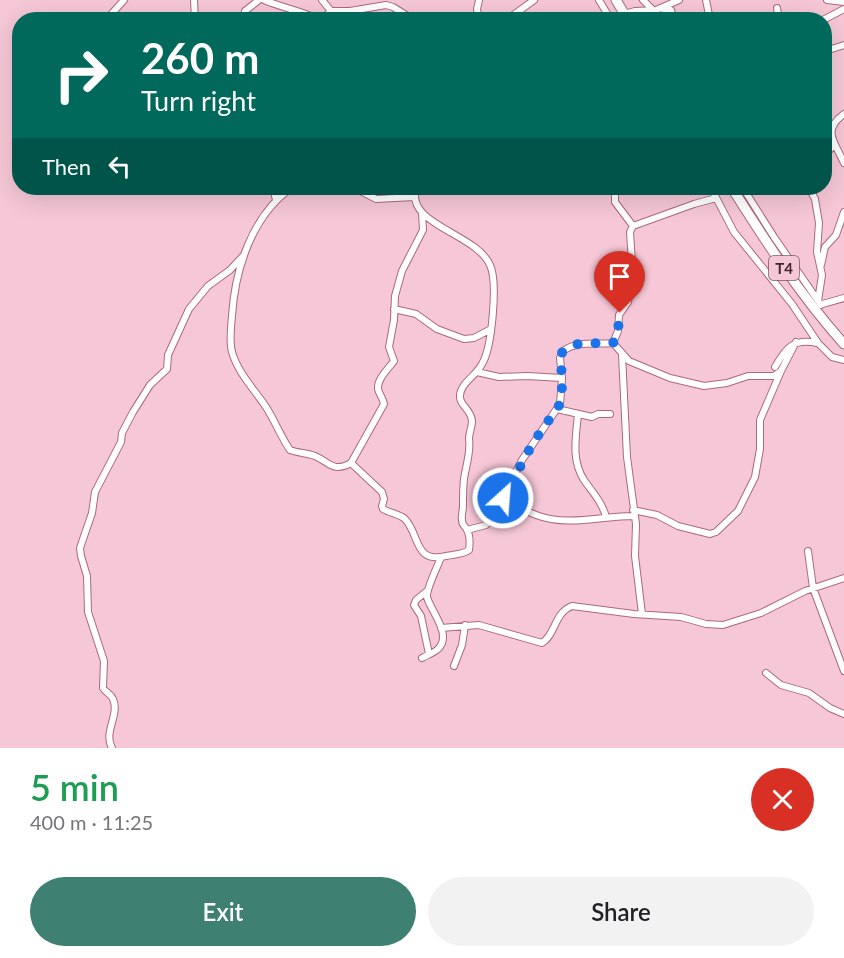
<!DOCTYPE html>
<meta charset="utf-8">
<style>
body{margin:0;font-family:Lato,sans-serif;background:#f2f2f2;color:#202124;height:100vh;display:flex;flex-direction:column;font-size:22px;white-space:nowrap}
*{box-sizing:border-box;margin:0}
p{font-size:20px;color:#757577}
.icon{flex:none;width:33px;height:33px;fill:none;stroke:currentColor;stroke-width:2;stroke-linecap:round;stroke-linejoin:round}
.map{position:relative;height:748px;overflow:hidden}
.sheet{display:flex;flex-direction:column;background:#fff;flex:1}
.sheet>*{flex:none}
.hud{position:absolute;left:12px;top:12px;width:820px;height:183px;border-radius:24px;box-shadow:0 6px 24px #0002;background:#00695c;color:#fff;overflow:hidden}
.pin{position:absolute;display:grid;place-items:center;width:51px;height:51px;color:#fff;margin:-62px -26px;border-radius:50% 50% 50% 0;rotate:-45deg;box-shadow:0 0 6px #0007}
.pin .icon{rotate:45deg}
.me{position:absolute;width:66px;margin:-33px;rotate:26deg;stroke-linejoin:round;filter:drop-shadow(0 0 4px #0008)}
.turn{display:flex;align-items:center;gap:21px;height:126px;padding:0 30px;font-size:27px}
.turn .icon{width:78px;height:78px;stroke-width:2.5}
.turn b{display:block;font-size:42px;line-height:51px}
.then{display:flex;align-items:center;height:57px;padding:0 30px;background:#0003;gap:12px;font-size:22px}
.round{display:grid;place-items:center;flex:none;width:63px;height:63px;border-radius:32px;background:#f2f2f2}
.summary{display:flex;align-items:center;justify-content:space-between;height:102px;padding:0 30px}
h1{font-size:36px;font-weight:600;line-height:45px;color:#1e9e55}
.primary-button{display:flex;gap:12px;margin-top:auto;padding:12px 30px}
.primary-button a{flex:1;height:69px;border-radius:36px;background:#3e8071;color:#fff;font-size:24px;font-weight:600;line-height:69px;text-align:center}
.primary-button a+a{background:#f2f2f2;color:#202124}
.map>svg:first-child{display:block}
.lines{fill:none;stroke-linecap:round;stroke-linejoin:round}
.minor-casing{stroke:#ae6781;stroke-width:8}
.highway-casing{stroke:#ae6781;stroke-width:11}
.minor{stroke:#fff;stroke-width:6}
.highway{stroke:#fff;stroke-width:9}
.route{stroke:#1a73e8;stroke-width:10;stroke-dasharray:0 18}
.labels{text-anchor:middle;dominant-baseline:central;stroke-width:4.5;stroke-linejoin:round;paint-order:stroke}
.shield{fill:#f6c7d6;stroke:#795662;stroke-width:1.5}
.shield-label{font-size:15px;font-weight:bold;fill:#432530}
</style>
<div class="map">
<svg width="844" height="748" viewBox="0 0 844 748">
<rect width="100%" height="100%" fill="#f6c7d6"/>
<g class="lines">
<defs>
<path id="minor" d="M194,0L195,20
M264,0C283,8 302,11 320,20
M322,0L331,11
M479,0L477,9L479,20
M599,0L611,20
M643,0L653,10
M706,0L710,20
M827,0L844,2
M777,8L779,20
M663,9L671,10L674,20
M624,14L635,11L656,10L679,0
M106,20L124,0
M243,20L245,11L259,0
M321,20L331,11H350L386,5L393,7L414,20
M490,20L512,16L534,0
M823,20L844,9
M825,51L844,45
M844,114C821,131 835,142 844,163
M825,155L834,145
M273,188L276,200
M291,188C252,216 235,269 232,316C231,328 229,341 232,352C238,373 254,389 266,407C275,421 281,437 290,450C298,453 307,453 315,456C329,462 333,473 351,463L384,404C383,398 379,394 378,389C377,379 388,369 394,361L389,347L394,320L395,296L402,271L423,230L422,213
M355,188L376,199L414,197
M615,188V202L633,226
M711,188L734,232L792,304L818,343L832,357L844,360
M743,188L774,237L821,305
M809,188L815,199L819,223L817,252L822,275L818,301
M821,265L825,247L836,235L844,212
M819,305L844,298
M394,309L416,314L437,329L464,339L474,338L491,329
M613,343L629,361L670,378L704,386L727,383L748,376H774L781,371L796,342
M622,355L627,457L636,524L635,556L642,614
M775,367C786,348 793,338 817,343
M477,372L499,377L527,376L562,378
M557,409L592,417L598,414H610
M578,414C576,436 571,460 584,480C593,493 602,502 606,517
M351,463L382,492L384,499L382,506L383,509C389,513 400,514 405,519C420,535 414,564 446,556C454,554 462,555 469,550C470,543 470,534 466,528C463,524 462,525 462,520C461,516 463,511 463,506C463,497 463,488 464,479C466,465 471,452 469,439C469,433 472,427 472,421C471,409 460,406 460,397C459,384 477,375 482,364C492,348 498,282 490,265C476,233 405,225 416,188
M503,498C514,504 525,511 536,515C568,527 601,516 634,516
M633,510L657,515L678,526L710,534L716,532L738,511L755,477L760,449V420L781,371
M467,530L486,525L490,521L522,460L560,404L562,378L560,358L563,351C578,340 596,345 613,343L618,331L619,315L628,302L633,278L630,232L633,226L694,204L716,198
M808,551L813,588L844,671
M427,591L416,600L414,605L421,616L429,654
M441,628L479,625L542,643C556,634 554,613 572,606L634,614L681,617L706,624L723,625L761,613L805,591L844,578
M422,658C427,655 434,653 438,649C453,635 430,610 427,597C426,589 438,566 441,557
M454,666L462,645L465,625
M766,673L781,685L809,693L830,708L844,714
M112,748C103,732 120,715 113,699C111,694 106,693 103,688L104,661L88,612L87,576L81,556L80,548L92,513L95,492L121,442L122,433L133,412L150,385L167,369L168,355L189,309L208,286L230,270L243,256"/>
<path id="highway" d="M616,0L628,20
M732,188C766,242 801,296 844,344"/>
</defs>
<use href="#minor" class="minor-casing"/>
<use href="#highway" class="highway-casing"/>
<use href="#minor" class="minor"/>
<use href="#highway" class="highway"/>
</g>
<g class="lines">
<path class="route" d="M503,498L533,443L560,404L562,393L561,354C573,338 596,345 613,343L617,337L620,313"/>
</g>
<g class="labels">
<rect class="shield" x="769" y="256" width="30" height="24" rx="4.5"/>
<g class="shield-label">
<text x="784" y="268">T4</text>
</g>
</g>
</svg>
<div class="pin" style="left:620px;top:313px;background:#d93025"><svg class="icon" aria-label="arrive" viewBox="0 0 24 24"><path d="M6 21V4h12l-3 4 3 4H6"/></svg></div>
<svg class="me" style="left:503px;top:498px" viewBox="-20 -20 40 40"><circle r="17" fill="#1a73e8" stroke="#fff" stroke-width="3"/><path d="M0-11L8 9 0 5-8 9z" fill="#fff"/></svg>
<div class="hud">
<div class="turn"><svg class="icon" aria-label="right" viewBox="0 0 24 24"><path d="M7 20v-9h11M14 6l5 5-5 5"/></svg><div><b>260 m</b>Turn right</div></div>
<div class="then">Then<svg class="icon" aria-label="left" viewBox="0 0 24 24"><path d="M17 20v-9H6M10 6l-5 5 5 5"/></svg></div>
</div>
</div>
<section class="sheet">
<div class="summary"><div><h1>5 min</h1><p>400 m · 11:25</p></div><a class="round" style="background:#d93025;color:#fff"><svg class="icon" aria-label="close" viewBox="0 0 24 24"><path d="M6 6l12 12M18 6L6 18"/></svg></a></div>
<div class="primary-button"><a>Exit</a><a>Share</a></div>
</section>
